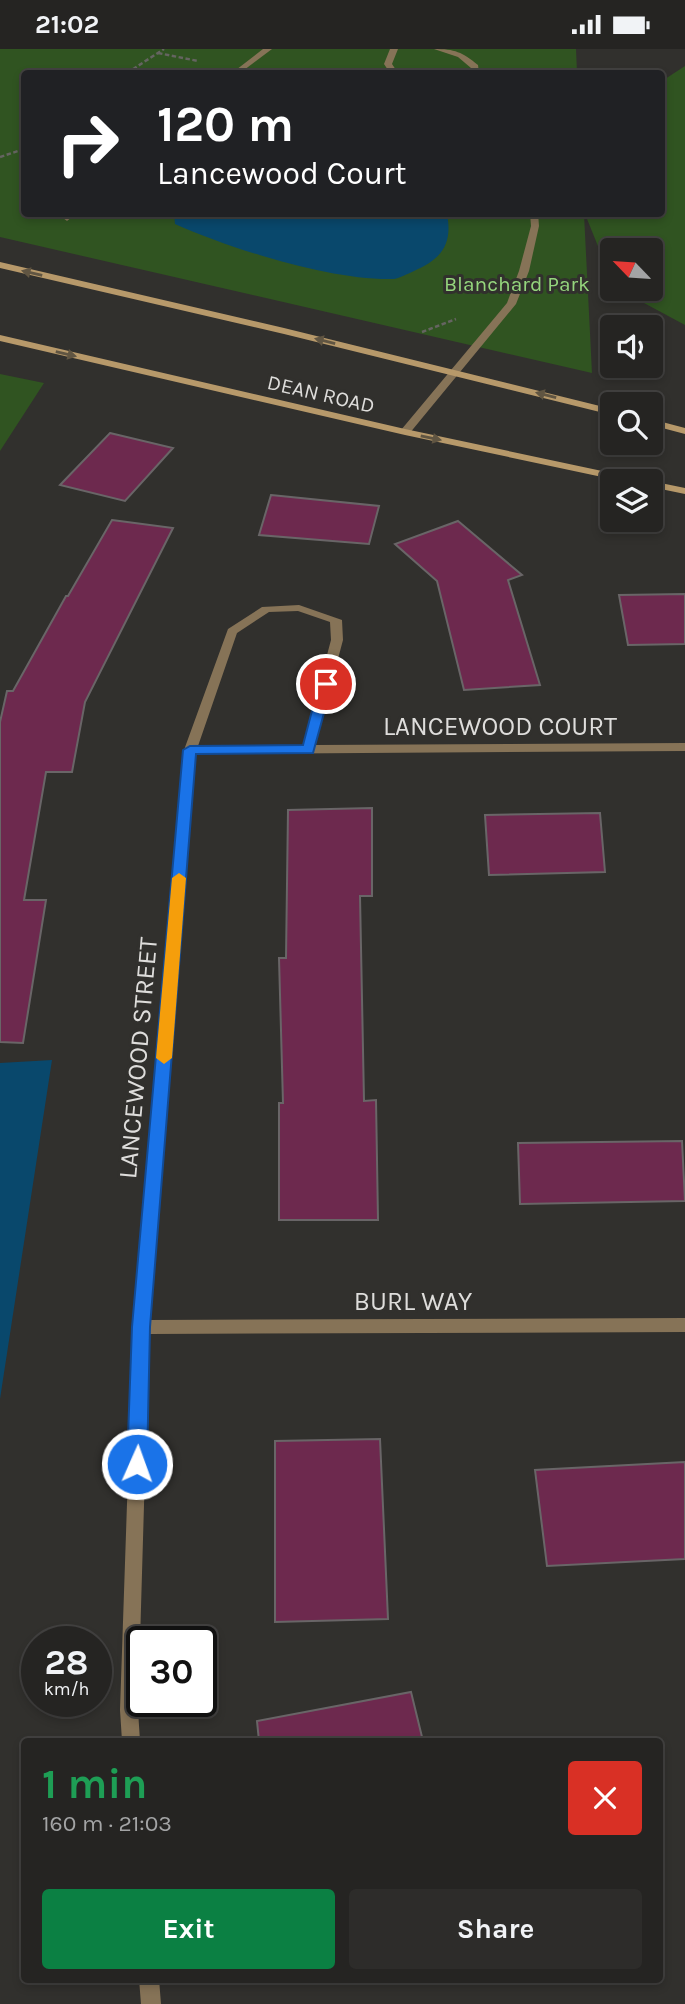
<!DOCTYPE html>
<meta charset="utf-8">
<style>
body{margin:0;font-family:Karla,sans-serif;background:#2d2c2a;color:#f1f3f6;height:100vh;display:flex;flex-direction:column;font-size:26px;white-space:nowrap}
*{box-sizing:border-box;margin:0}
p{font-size:23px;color:#a3a4a5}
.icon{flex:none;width:38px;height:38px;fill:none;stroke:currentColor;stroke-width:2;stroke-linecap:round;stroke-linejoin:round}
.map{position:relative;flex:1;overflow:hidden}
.details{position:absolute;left:21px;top:1689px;width:642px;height:245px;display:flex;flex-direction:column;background:#252422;border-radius:7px;box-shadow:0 4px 10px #0003,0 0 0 2px #424140}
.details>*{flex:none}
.hud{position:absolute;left:21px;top:21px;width:644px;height:147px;border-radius:7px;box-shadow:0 4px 10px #0003,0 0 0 2px #424140;background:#202124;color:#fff;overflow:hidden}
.needle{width:46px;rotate:295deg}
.controls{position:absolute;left:600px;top:189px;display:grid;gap:14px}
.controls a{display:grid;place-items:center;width:63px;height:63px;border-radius:7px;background:#252422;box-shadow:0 4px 10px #0003,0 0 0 2px #424140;font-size:35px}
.speed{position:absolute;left:21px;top:1577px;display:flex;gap:14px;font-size:35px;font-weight:700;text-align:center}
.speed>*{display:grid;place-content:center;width:91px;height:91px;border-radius:50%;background:#252422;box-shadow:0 4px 10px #0003,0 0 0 2px #424140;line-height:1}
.speed small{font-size:18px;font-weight:400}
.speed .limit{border:4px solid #111;border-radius:10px;background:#fff;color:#111}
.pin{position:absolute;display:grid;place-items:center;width:60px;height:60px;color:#fff;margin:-30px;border:4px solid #fff;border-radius:50%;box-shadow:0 2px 7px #0007}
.me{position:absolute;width:77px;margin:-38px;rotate:2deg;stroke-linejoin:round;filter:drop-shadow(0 0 5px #0008)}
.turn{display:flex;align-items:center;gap:24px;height:147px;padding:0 21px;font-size:32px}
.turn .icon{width:91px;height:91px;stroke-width:2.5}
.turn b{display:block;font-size:49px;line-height:60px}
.round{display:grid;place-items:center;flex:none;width:74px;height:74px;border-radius:7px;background:#2d2c2a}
.headline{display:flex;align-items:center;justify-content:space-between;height:119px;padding:0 21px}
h1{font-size:42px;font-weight:700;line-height:52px;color:#1e9e55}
.action{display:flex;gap:14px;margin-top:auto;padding:14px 21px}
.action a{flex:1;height:80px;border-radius:7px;background:#0b8043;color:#fff;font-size:28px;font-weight:700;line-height:80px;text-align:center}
.action a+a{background:#2d2c2a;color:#f1f3f6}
.status{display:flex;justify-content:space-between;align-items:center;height:49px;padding:0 35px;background:#252422;direction:ltr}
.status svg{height:19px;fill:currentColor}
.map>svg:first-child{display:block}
.green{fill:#305421}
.water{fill:#09486c}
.building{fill:#6d294e;stroke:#696567;stroke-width:2}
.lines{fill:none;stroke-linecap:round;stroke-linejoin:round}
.path{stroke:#656461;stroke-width:2.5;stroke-dasharray:4.5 2.5;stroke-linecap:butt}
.lane{fill:#867357;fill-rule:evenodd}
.street{fill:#867357;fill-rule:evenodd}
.secondary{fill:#b7996a;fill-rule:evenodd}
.oneway{fill:#605542}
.route{fill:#1a73e8;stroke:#114b97;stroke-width:2}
.slow{fill:#f59e0b}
.labels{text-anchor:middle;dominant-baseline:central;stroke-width:6;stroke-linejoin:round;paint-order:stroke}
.far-park-label{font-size:21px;fill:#95d67d;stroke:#31302d}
.far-street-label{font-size:21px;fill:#dedddb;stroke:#31302d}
.street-label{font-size:26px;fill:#dedddb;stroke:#31302d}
</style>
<div class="status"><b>21:02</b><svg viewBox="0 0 49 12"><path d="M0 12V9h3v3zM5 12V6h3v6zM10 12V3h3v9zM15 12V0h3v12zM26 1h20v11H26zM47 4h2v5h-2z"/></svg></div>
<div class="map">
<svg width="685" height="1955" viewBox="0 0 685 1955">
<rect width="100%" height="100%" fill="#31302d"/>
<path class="green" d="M0,0H576L577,24H24V164L584,165L592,324L0,188Z
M685,17V276L644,254L631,240H651V201H612V221L604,212L585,165L662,164V32Z
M0,325L44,334L0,402Z"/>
<path class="water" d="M174,165H447C453,196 441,210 414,222C407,225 400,229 394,230C332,232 231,200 175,175Z
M52,1011L0,1350V1014Z"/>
<path class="building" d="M110,384L173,399L125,452L60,436Z
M271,446L379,457L369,495L259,486Z
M112,471L173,479L85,653L72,723H46L24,851H46L23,994L0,993V673L7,642H13L66,547H68Z
M458,472L522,526L508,531L540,636L464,641L437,532L395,495Z
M685,545V595L628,596L619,546Z
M372,759V847H360L364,1052L376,1051L378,1171H279V1054H283L279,909H286L288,761Z
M600,764L605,823L489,826L485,766Z
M682,1092L685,1152L520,1155L518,1094Z
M380,1390L388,1570L275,1573V1392Z
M685,1413V1510L547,1517L535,1421Z
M411,1643L423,1692H259L257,1672Z"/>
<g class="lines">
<path class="path" d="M158,4L198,12
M127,24L164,0
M0,108L24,100
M422,283L456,270"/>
<path class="lane" d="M263,0H272L240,24H232Z
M67,164H77L67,172L63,169Z"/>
<path class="street" d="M390,0H398L392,15L398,24H390L384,15Z
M434,0C455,0 462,3 478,16L479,24H471V19L458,8Z
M530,164H538L539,177L529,222L516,255L409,385H401V381L507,254L519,222L531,177Z
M299,556L342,571L343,591L315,696L685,694V702L196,705L149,1271L685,1269V1283L149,1285L138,1661L140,1692H122L120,1661L133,1278L184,701L228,580L262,558ZM298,562L330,573L331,591L303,696L198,697L237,584L269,563Z
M139,1930H159L161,1955H141Z"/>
<path class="secondary" d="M0,213L284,279L612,360V366L284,285L0,219Z
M0,286L405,380L635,429L640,432H621L405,386L0,292Z
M651,370L685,379V385L651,376Z
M649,432H651L685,439V445L651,438Z"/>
</g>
<defs><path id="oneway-solid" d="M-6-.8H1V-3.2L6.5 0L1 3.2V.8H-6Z" transform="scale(1.75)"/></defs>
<g class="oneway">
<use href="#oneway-solid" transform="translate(32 224) rotate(-167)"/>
<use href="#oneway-solid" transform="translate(325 292) rotate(-166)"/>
<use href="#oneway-solid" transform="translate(66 305) rotate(13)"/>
<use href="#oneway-solid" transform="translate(546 346) rotate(-166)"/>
<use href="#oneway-solid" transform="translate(431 389) rotate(12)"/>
</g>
<path class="route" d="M326,631L332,635L313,704L196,705L150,1278L147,1415L144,1421L137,1423L130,1421L127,1415L132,1278L183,701L190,697L303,696L319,635Z"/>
<path class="slow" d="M179,824L186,829L172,1009L164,1015L156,1009L172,829Z"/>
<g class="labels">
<g class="far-park-label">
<text x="517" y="235">Blanchard Park</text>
</g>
<g class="far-street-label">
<text transform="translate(321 345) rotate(13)">DEAN ROAD</text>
</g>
<g class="street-label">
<text x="500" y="677">LANCEWOOD COURT</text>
<text transform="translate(138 1009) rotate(-85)">LANCEWOOD STREET</text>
<text x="413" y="1252">BURL WAY</text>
</g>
</g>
</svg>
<div class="controls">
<a><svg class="needle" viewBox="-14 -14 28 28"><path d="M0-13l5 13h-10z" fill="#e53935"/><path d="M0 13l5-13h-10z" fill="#a3a4a5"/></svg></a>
<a><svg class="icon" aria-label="sound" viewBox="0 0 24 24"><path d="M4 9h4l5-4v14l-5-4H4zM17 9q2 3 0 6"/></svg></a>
<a><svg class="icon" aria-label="search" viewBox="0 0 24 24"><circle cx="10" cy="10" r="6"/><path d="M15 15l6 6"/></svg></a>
<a><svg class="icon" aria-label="layers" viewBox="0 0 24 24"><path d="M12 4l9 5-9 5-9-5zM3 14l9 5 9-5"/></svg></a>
</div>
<div class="speed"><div>28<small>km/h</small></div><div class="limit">30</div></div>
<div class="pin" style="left:326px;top:635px;background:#d93025"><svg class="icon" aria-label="arrive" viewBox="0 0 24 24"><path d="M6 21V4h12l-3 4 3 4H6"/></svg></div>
<svg class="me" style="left:137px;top:1415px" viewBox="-20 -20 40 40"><circle r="17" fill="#1a73e8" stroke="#fff" stroke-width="3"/><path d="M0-11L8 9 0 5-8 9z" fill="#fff"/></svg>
<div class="hud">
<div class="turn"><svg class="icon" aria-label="right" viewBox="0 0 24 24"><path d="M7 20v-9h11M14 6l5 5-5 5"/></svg><div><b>120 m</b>Lancewood Court</div></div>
</div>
<section class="details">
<div class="headline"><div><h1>1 min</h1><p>160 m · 21:03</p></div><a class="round" style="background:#d93025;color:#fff"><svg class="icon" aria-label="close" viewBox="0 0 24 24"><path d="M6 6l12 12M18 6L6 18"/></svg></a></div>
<div class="action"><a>Exit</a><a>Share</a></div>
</section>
</div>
